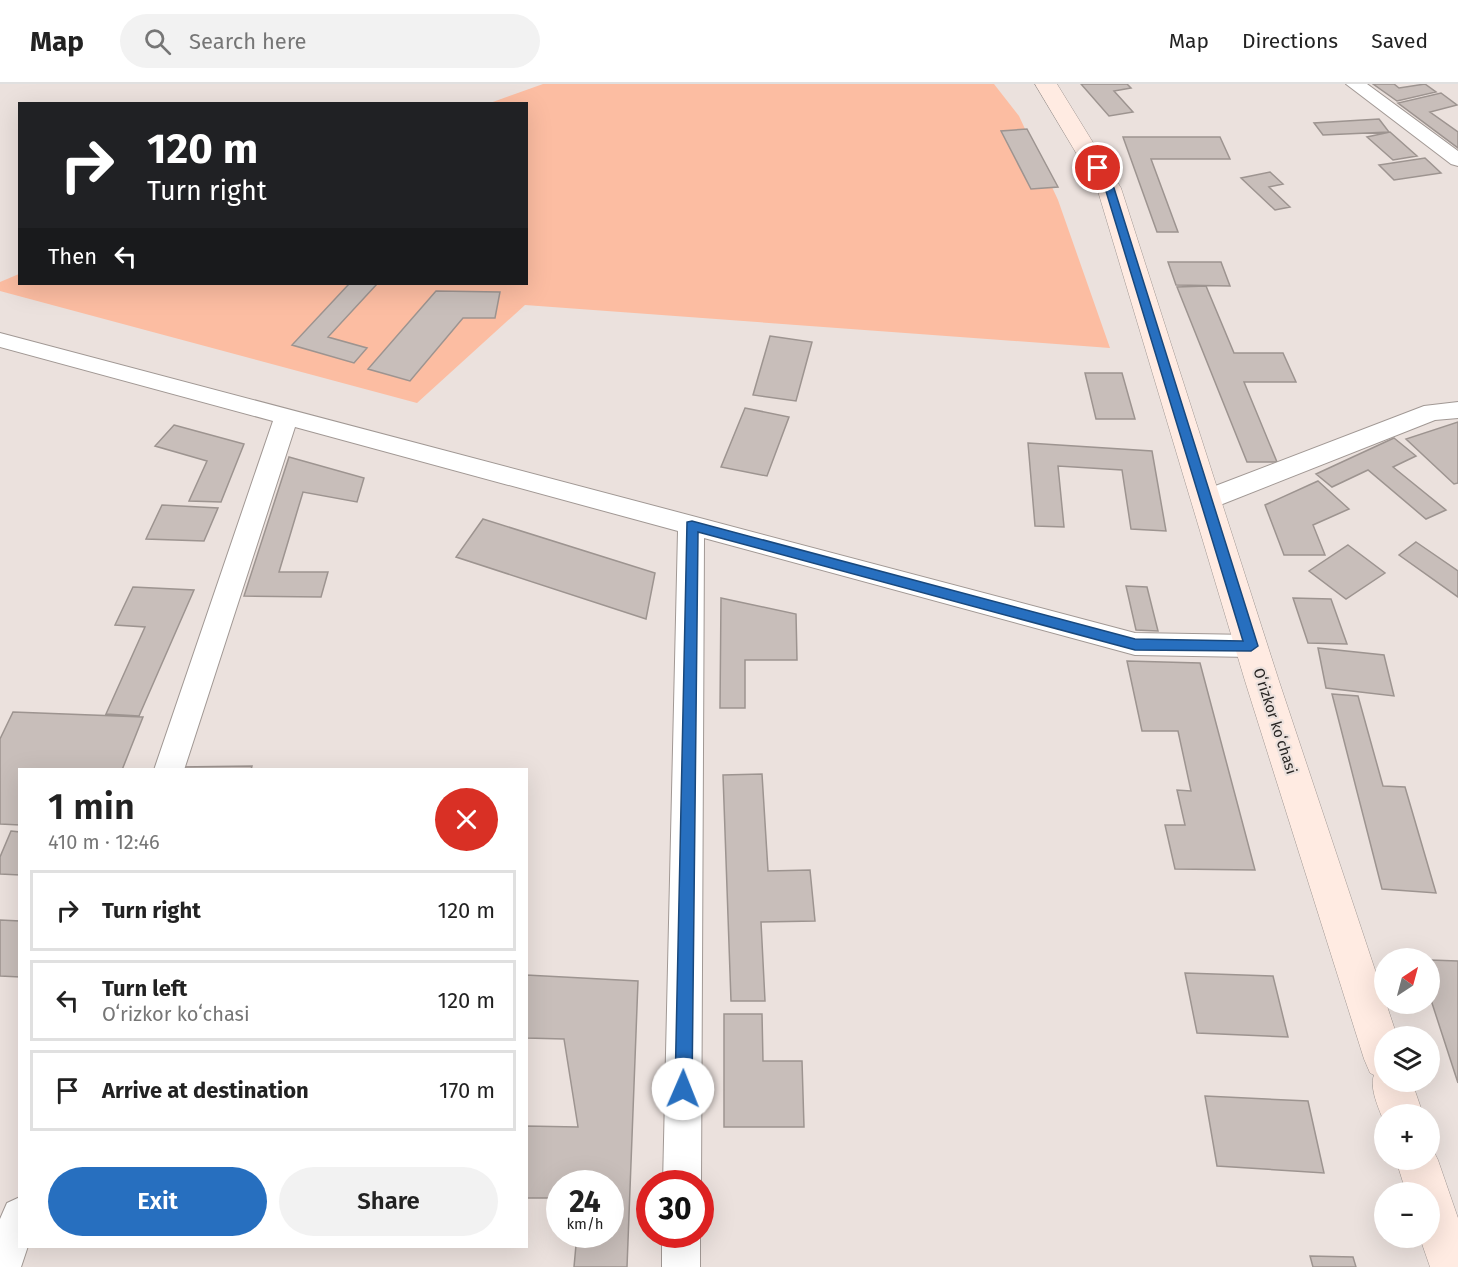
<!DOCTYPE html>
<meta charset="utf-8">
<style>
body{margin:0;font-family:"Fira Sans",sans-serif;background:#f2f2f2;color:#222;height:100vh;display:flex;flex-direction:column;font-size:22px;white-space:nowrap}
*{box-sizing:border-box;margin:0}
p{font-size:20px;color:#767676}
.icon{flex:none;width:33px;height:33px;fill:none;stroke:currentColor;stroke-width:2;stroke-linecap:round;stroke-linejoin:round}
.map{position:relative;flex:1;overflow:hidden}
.details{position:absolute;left:18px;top:684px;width:510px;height:480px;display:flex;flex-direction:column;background:#fff;border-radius:0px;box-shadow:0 6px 24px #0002}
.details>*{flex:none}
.guide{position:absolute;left:18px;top:18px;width:510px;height:183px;border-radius:0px;box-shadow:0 6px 24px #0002;background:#202124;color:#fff;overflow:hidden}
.needle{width:39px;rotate:36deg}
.tools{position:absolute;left:1374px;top:864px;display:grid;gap:12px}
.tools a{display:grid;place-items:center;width:66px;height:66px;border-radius:50%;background:#fff;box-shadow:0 6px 24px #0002;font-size:30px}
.speed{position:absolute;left:546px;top:1086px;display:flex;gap:12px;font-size:30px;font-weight:700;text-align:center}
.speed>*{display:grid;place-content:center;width:78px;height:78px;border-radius:50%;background:#fff;box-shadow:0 6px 24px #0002;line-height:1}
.speed small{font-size:15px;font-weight:400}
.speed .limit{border:9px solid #d22;background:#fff;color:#111}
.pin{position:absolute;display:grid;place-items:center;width:51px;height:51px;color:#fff;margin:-26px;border:3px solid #fff;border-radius:50%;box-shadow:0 2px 6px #0007}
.me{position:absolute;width:66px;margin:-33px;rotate:1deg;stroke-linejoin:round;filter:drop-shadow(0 0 4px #0008)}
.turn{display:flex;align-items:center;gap:21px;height:126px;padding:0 30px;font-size:27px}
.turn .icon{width:78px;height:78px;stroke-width:2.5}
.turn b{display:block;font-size:42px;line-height:51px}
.then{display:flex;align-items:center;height:57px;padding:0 30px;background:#0003;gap:12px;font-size:22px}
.round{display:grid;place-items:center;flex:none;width:63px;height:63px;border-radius:32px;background:#f2f2f2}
.overview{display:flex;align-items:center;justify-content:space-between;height:102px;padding:0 30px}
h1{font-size:36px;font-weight:600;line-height:45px}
.primary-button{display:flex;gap:12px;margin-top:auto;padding:12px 30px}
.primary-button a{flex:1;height:69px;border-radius:36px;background:#276fbf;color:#fff;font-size:24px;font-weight:600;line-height:69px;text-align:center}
.primary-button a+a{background:#f2f2f2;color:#222}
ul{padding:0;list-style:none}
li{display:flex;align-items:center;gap:18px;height:81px;margin:0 12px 9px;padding:0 18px;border:3px solid #e0e0e0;border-radius:0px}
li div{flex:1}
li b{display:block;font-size:22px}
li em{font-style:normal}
header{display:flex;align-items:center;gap:36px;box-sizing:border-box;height:84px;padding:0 30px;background:#fff;border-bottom:2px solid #e0e0e0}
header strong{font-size:28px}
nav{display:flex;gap:33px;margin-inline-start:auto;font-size:21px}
.search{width:420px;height:54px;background:#f2f2f2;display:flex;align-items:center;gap:15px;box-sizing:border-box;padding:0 21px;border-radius:33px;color:#767676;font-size:22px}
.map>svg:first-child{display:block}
.green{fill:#fcbda2}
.building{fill:#c8beba;stroke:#9d9490;stroke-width:1.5}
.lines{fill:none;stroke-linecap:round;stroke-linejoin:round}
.minor-casing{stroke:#a19894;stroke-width:2}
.secondary-casing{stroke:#a19894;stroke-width:1}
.minor{fill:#fff;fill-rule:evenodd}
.secondary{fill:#ffebe2;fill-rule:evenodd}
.route{fill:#276fbf;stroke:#19487c;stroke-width:1.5}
.labels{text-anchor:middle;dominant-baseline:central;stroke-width:4.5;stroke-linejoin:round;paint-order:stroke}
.street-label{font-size:15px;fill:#292624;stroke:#ebe1dd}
</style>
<header>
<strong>Map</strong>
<div class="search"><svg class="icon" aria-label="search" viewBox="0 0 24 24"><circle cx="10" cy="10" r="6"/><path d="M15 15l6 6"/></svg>Search here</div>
<nav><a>Map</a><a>Directions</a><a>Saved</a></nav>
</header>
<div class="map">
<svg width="1458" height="1183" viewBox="0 0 1458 1183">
<rect width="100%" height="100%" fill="#ebe1dd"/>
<path class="green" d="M543,0H994L1019,32L1058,116L1110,264L525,221L417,319L0,207V198L19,190L20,200H526V20L490,19Z"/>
<path class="building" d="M1081,0H1127L1131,4L1114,7L1133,28L1109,32Z
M1373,0H1394L1399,4L1425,0L1436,8L1397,17Z
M1441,9L1457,21L1430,28L1458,48V64L1398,19Z
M1379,35L1389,48L1323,51L1314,39Z
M1027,45L1058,103L1031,105L1001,47Z
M1390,48L1417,72L1393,76L1367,53Z
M1123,53H1220L1230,75H1151L1178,148H1157Z
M1425,74L1441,89L1394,96L1379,81Z
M1270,88L1283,100L1269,103L1290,123L1275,126L1241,94Z
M1168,178H1221L1230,202L1176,201Z
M349,200H377L328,253L367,264L354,279L292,261Z
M1206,202L1234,269H1283L1296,298H1244L1277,378H1247L1177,203Z
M436,207L500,208L495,234H463L410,297L368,285Z
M770,252L812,258L796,317L753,311Z
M1085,289H1122L1135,335H1096Z
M745,324L789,333L767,392L721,383Z
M1458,338V399L1454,400L1406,355Z
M174,341L244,360L221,418L189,417L207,377L155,362Z
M1394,354L1416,372L1393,383L1446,426L1426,435L1368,386L1332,403L1316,390Z
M1028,359L1152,367L1166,447L1131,445L1122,386L1058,382L1064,443L1035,442Z
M289,373L364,394L357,418L303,408L279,488H328L321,513L244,512Z
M1318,397L1349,425L1313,441L1325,471H1284L1265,421Z
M162,421L218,424L204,457L146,455Z
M483,435L655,489L646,535L456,473Z
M1416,458L1458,487V513L1399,471Z
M1348,461L1385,489L1346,515L1309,487Z
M1126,502L1147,503L1158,547L1136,546Z
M133,503L194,506L139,632L106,630L145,543L115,541Z
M721,514L796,530L797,576H745V624H720Z
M1293,514L1331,515L1347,560L1308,559Z
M1318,564L1384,571L1394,612L1326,604Z
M1127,577L1200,579L1255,786L1175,785L1165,741H1185L1177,706L1191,707L1178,647H1142Z
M1332,610L1358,612L1383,702L1405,703L1436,809L1382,805Z
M13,628L143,633L122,686H20V741L0,740V655Z
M252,682L251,686H178V683Z
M762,690L768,787L810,786L815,837L761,838L765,917H731L723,691Z
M11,747L20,748V791L0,790V773Z
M0,836L20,837V893L0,892Z
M1430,876L1458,877V999L1430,913Z
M1185,889L1273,892L1288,953L1197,949Z
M526,891L638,897L627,1183H574L577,1150H610V1100H560V1114H526V1042L578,1043L564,955L526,954Z
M724,930H762L763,977H802L804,1043H724Z
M1205,1012L1308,1017L1324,1089L1217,1082Z
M1310,1172L1353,1173L1356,1183H1313Z"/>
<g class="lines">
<defs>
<path id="minor" d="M1346,0H1367L1458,67V82L1451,80Z
M0,249L1135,549L1251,551L1261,554L1265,562L1261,570L1251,573L1135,571L704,454L701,1100H663L678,447L295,343L184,686H154L273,337L0,263Z
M1458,318V334L1435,336L1215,423L1206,425L1197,423L1193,416L1197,409L1424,322Z
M20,1113V1162H28L21,1183H0V1135L7,1119Z
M662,1150H700V1183H662Z"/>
<path id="secondary" d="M1035,0H1057L1121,104L1279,597L1397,952H1384V998H1412L1423,1030H1384V1038C1379,1025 1369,1004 1374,991L1370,989L1364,975L1245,597L1097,104Z
M1430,1060L1438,1076L1458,1134V1183H1430L1420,1154H1430V1108H1406L1396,1076H1430Z"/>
</defs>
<use href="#minor" class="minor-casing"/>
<use href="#secondary" class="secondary-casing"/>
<use href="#minor" class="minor"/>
<use href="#secondary" class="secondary"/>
</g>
<path class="route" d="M1098,81L1101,82L1114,104L1258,562L1251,567L1135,566L698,448L692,1005L689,1011L683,1014L677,1011L675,1005L687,438L692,437L1135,555L1243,557L1105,104L1093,84Z"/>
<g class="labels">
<g class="street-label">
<text transform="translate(1275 637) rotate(72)">Oʻrizkor koʻchasi</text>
</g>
</g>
</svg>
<div class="tools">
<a><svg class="needle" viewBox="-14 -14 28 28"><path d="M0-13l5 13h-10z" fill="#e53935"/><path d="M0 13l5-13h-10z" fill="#767676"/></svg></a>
<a><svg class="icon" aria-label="layers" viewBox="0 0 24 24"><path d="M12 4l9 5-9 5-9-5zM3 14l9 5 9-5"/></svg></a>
<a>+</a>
<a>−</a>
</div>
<div class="speed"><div>24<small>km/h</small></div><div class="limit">30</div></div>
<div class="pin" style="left:1098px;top:84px;background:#d93025"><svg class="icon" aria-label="arrive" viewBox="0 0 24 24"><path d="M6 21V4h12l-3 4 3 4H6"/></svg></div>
<svg class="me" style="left:683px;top:1005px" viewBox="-20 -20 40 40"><circle r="19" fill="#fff"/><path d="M0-13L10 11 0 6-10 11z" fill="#276fbf"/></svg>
<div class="guide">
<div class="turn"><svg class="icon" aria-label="right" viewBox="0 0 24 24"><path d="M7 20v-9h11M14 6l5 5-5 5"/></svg><div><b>120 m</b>Turn right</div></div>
<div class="then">Then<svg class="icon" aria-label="left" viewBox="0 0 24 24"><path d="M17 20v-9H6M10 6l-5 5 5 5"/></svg></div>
</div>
<section class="details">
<div class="overview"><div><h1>1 min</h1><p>410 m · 12:46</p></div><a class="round" style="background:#d93025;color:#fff"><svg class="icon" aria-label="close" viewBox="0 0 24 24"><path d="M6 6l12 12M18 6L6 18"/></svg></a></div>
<ul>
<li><svg class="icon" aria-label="right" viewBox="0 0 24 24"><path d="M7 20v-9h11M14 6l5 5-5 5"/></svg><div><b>Turn right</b></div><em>120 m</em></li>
<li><svg class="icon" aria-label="left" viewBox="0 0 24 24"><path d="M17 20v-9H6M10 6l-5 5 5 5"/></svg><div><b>Turn left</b><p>Oʻrizkor koʻchasi</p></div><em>120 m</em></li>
<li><svg class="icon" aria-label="arrive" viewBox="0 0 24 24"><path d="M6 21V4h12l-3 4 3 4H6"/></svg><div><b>Arrive at destination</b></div><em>170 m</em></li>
</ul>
<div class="primary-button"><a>Exit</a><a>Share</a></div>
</section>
</div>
